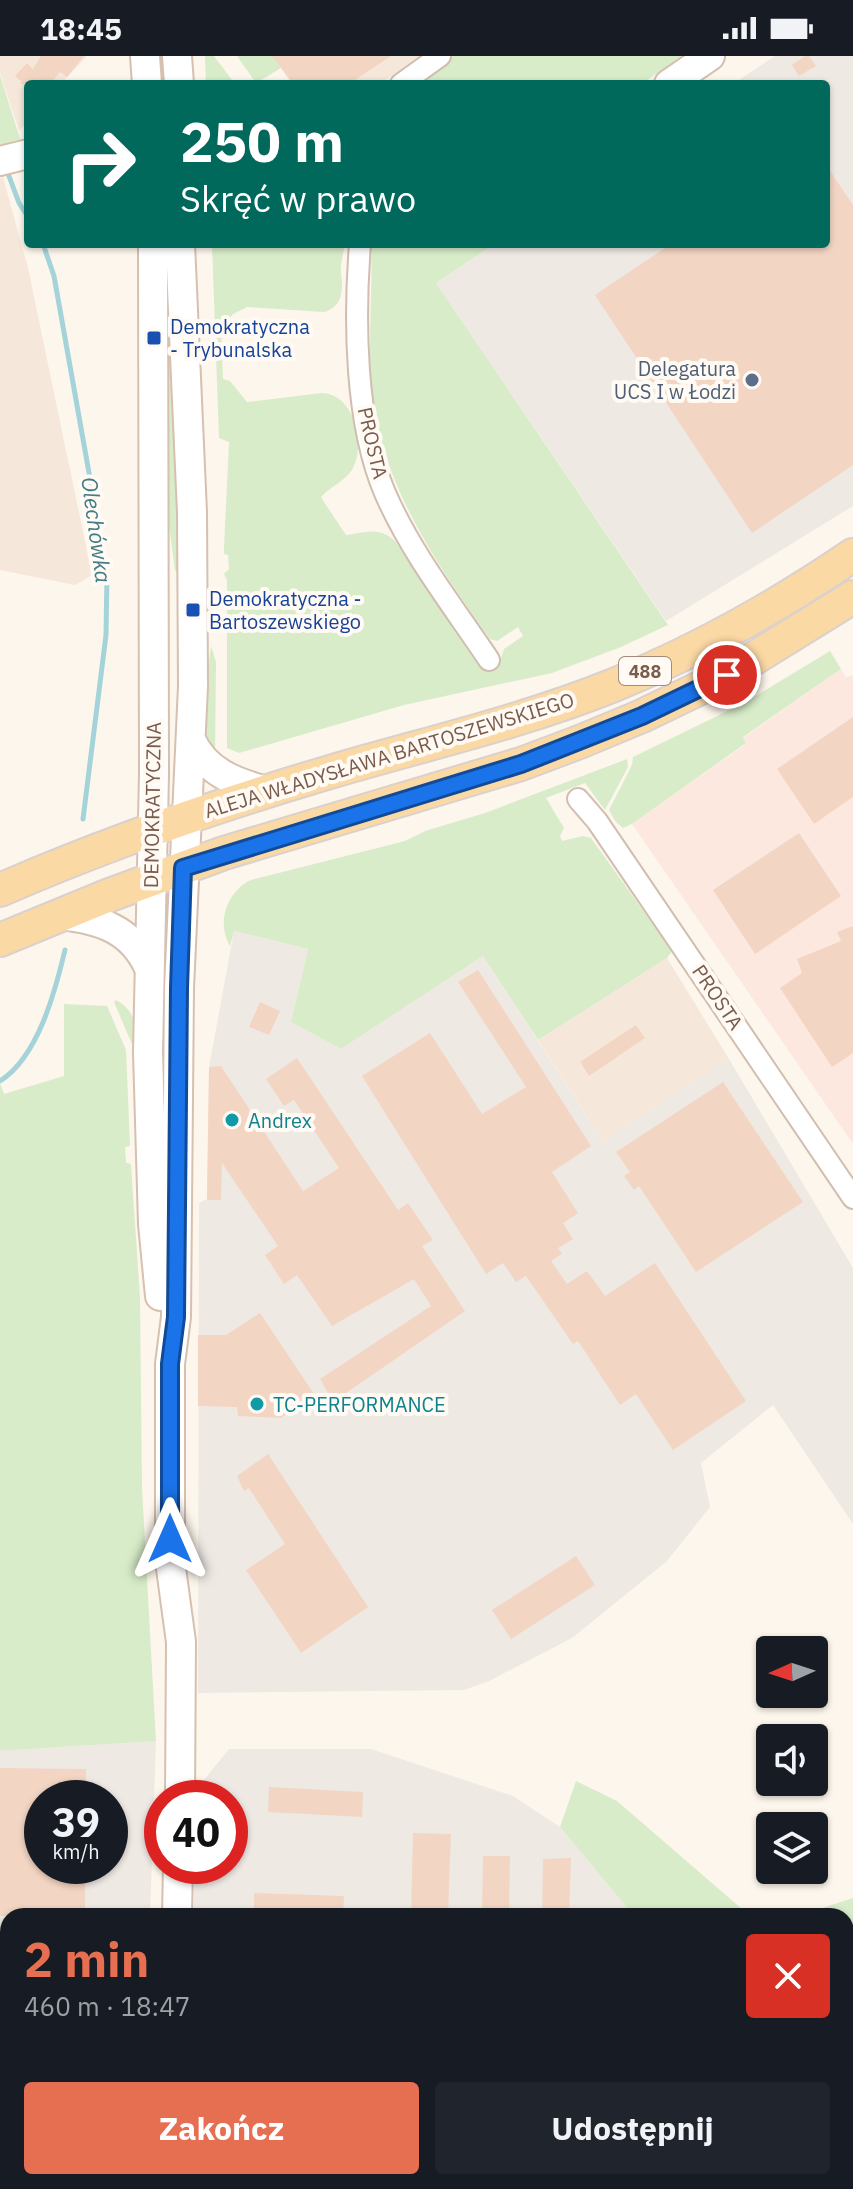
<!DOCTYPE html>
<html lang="pl">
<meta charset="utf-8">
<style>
body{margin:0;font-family:"IBM Plex Sans",sans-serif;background:#20242c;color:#f1f3f6;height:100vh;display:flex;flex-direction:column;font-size:30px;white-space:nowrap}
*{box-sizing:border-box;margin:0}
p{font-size:26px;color:#9ea1a6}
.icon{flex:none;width:44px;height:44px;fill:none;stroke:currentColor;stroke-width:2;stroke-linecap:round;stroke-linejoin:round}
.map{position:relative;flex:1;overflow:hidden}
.sheet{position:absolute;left:0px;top:1852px;width:854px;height:282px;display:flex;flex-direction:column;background:#171b24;border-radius:24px 24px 0 0;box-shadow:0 2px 6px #0004}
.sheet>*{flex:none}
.top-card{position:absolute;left:24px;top:24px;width:806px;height:168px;border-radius:8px;box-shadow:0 2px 6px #0004;background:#00695c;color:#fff;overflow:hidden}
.needle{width:52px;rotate:267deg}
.fabs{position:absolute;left:756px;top:1580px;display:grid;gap:16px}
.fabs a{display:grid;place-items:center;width:72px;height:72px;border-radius:8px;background:#171b24;box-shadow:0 2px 6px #0004;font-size:40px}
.speed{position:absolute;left:24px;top:1724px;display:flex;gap:16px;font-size:40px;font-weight:700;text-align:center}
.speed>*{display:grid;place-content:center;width:104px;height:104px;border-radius:50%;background:#171b24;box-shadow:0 2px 6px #0004;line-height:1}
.speed small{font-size:20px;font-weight:400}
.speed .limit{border:12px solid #d22;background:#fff;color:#111}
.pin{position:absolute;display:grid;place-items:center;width:68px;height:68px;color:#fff;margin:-34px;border:4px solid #fff;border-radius:50%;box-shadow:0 2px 8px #0007}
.me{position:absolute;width:88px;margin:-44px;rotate:0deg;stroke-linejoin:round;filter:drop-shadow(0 0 6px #0008)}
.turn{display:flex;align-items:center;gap:28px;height:168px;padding:0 24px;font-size:36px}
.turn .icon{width:104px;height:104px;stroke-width:2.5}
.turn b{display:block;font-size:56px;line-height:68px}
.round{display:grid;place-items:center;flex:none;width:84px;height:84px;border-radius:8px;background:#20242c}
.head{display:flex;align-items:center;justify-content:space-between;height:136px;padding:0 24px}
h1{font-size:48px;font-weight:700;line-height:60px;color:#e76f51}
.cta{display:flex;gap:16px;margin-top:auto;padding:16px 24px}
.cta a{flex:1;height:92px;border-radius:8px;background:#e76f51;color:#fff;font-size:32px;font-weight:700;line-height:92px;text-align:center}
.cta a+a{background:#20242c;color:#f1f3f6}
.status{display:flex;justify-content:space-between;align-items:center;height:56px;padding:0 40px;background:#171b24;direction:ltr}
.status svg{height:22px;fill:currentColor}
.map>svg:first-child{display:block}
.residential{fill:#f5e8da}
.commercial{fill:#fde8e0}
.industrial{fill:#efe9e4;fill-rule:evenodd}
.green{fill:#d8ecc9}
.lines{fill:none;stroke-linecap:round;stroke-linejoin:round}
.stream{stroke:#a5d3da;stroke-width:5}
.building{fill:#f3d5c3}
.street-casing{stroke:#d1beb0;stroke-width:24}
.secondary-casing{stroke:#d6c0b0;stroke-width:32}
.primary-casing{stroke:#dad1cd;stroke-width:36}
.street{stroke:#fff;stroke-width:20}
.secondary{stroke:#fff;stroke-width:28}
.primary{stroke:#fbd9a5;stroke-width:32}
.route-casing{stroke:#114b97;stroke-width:20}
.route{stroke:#1a73e8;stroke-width:14}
.transit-dot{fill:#1a4fb4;stroke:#fffaf3;stroke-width:3}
.service-dot{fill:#5c6f8a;stroke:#fffaf3;stroke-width:3}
.culture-dot{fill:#0f9aa8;stroke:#fffaf3;stroke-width:3}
.labels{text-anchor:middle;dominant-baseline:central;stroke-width:8;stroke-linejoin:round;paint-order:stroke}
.shield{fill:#fffaf3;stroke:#a28b7f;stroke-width:2}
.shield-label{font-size:18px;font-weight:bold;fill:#7a5c4d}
.transit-label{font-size:20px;fill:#164399;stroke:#fffaf3;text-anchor:start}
.service-label{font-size:20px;fill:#4e5e75;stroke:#fffaf3;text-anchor:end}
.street-label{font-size:20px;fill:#7a5c4d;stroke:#fffaf3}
.culture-label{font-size:20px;fill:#0d838f;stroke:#fffaf3;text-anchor:start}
.water-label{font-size:22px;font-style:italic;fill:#437c86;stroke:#fffaf3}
</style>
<div class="status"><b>18:45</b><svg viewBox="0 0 49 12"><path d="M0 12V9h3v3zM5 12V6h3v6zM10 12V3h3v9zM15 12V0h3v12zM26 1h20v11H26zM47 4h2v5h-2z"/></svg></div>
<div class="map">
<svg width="853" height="2133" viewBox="0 0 853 2133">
<rect width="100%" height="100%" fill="#fdf6ec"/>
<path class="residential" d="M0,0H87L61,28H28V65L19,75L0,17Z
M273,0H419L380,28H292Z
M3,121L28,212L92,519L75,529L0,514V122Z
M667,902L729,1003L603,1085L538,984Z
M329,2126H402L403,2133H299Z
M437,2126H584L586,2133H438Z"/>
<path class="commercial" d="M841,613L846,621L853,619V1088L632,768L746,688L743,682Z"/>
<path class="industrial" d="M775,0H853V450L666,565L436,227L494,188H826V28H733Z
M234,875L308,893L291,966L341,993L483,900L603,1085L729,1003L853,1212V1468L773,1349L701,1407L710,1451L667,1505L572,1582L489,1625L464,1634L198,1637L199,1147L207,1143L209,1011Z
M156,1685L150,1860H8V2121H0V1695ZM42,1742H110V1810H42Z
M229,1693H371L513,1740L560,1771L634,1860H194V1810H230V1742H194V1736Z"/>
<path class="green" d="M205,0H214L235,28H206Z
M237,0H273L281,12L256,27Z
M453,0H683L641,28H414Z
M0,19L20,83L0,89Z
M212,188H345C344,196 340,208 341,216C343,232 344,250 324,256L247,251L233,258L221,273L223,323L230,325L247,346L322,337C354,338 366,387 353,412C348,422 333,430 325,437L321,441L324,446L346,479C366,477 378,470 395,485L482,613L501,602L504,593L523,580L518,571L497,585L490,583C434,505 378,423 371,324C368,279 373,233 371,188H494L436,227L668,569L621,591L552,617L404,649L239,697L227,692V524L224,518L229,513L228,499L224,498V492L229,386L219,382Z
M164,227H171L181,515H175L165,438Z
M211,590L216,606L215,699L203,686V651Z
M830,595L841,613L743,681L746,687L632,768L623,772L616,766L609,754L632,709L633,701L746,646Z
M627,703L628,711L605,754L585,727L546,742L564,772L560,780L562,785L583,780L591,782L672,895L667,902L538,984L483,900L341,993L291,966L308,893L234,875L230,890C216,867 227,835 251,824L405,785L425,775L488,756Z
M116,944C151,962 137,1019 134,1052V993L114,946Z
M64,948L107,950L126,994L130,1090L125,1091L126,1107L131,1108L140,1242L142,1432L156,1685L0,1695V1027L4,1038L64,1020Z
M576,1725L617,1745L750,1860H634L560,1771Z
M853,1842V2133H608L607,2126H846V1860H798Z"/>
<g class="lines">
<path class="stream" d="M6,112L19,147L28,161
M43,188L54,220L107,518L106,579L83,763
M0,1025C38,1001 55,936 65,894"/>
</g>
<path class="building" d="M41,0H84L67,21L60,16L50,28H20L22,26L15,20L27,7L33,13Z
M272,0H391L349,28H293Z
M805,0H809L816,10L799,20L792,9Z
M826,109L853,149V409L752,477L595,239L671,188H826Z
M853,661V741L814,768L777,713Z
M799,777L841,840L755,898L713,834Z
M853,870V997L832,1011L780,932L802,917L797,903L841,885L837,876Z
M478,914L591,1090L552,1116L578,1157L563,1167L573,1183L558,1192L562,1198L551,1205L567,1228L587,1215L605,1240L655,1207L746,1345L673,1394L636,1338L620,1349L578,1285L573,1288L526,1220L516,1226L503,1207L486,1218L362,1020L430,977L482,1058L526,1031L458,926Z
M260,946L280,955L269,979L249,971Z
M636,969L645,982L589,1020L580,1006Z
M297,1002L398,1154L408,1147L433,1184L422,1190L465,1255L333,1346L320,1323L431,1250L414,1223L332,1270L297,1219L284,1228L265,1199L278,1190L222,1107L221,1144H207L209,1011L221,1010L303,1135L339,1112L294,1044L284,1050L266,1023Z
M723,1026L803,1146L696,1216L639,1130L634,1134L624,1120L630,1116L616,1096Z
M260,1257L314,1338L281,1362L238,1360L237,1351L198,1350V1279H226Z
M268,1398L368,1551L301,1597L246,1514L285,1488L249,1432L244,1435L237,1420Z
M576,1500L595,1529L511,1583L492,1554Z
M0,1712L86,1713V1742H42V1810H85V1860H0Z
M269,1731L363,1736L362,1761L268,1756Z
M413,1777L451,1778L448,1860H411Z
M483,1800H510L509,1860H482Z
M571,1802L569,1860H542L543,1803Z
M254,1837L344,1840L343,1860H254Z"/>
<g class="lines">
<defs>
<path id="street" d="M401,28L440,0
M360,188C354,264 355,367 385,437C411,497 453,550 489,604
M578,743L597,765L853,1142
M422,2126L424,2133
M686,2126L688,2133
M192,2133L223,2126"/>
<path id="secondary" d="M145,0L147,28
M177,0L179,28
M669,28L710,0
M0,105L28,98
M153,188L154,718L148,996L153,1168L160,1240
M180,188L192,456L193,630L179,932L176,1261L170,1308V1505L181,1586L180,1742
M191,684C206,716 234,726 266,735
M60,859C99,863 131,873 148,910
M177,1860L178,1810
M173,2126V2133"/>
<path id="primary" d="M0,834C108,787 218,749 330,716C425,688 522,666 614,629C698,595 778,550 853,499
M0,884L107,840L224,797L521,708L582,685L642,660L727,619L853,541"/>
</defs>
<use href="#street" class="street-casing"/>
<use href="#secondary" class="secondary-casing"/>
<use href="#primary" class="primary-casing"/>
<use href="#street" class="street"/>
<use href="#secondary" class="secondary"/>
<use href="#primary" class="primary"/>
</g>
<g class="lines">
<defs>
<path id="route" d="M170,1483V1308L176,1261L179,932L183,812L521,708L642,660L727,619"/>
</defs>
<use href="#route" class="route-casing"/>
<use href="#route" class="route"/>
</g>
<g class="transit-dot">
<rect x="146" y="274" width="16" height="16" rx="4"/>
<rect x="185" y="546" width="16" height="16" rx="4"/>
</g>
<circle class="service-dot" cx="752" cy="324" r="8"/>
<g class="culture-dot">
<circle cx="232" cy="1064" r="8"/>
<circle cx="257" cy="1348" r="8"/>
</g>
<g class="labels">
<rect class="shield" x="619" y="601" width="52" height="28" rx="6"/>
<g class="shield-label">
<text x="645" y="615">488</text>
</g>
<g class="transit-label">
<text x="170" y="270">Demokratyczna<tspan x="170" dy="23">- Trybunalska</tspan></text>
<text x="209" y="542">Demokratyczna -<tspan x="209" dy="23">Bartoszewskiego</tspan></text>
</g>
<g class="service-label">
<text x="736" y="312">Delegatura<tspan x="736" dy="23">UCS I w Łodzi</tspan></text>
</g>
<g class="street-label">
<text transform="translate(373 387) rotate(77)">PROSTA</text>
<text transform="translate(389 699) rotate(-17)">ALEJA WŁADYSŁAWA BARTOSZEWSKIEGO</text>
<text transform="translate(152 749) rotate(-89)">DEMOKRATYCZNA</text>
<text transform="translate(718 941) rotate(56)">PROSTA</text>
</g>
<g class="culture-label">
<text x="248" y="1064">Andrex</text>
<text x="273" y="1348">TC-PERFORMANCE</text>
</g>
<g class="water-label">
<text transform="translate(97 474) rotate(82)">Olechówka</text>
</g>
</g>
</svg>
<div class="fabs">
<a><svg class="needle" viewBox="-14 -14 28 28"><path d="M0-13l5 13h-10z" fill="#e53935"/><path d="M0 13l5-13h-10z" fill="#9ea1a6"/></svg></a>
<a><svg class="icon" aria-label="sound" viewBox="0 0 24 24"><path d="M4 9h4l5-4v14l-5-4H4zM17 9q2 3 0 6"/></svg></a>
<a><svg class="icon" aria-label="layers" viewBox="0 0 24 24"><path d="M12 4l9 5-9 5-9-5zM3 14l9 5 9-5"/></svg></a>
</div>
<div class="speed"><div>39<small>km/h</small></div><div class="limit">40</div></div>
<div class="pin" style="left:727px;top:619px;background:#d93025"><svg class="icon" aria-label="arrive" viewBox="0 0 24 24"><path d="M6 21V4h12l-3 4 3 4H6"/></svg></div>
<svg class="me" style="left:170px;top:1483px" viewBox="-20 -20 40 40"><path d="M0-17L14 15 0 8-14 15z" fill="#1a73e8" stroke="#fff" stroke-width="4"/></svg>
<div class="top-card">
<div class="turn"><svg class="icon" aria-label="right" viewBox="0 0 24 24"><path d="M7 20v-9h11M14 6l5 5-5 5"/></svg><div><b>250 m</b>Skręć w prawo</div></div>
</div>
<section class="sheet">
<div class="head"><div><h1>2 min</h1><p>460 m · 18:47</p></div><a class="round" style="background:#d93025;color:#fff"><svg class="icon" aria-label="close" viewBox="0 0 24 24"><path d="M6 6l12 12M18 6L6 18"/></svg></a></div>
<div class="cta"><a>Zakończ</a><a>Udostępnij</a></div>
</section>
</div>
